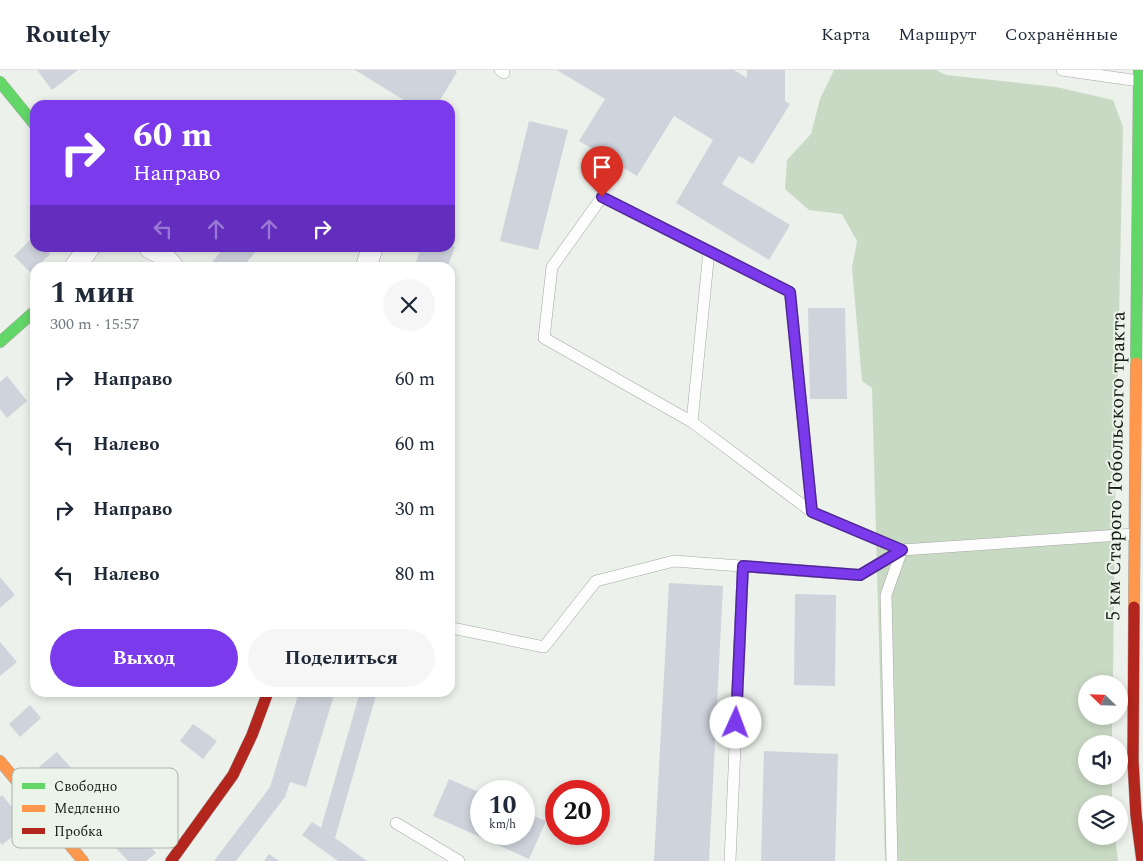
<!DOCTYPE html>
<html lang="ru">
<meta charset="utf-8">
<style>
body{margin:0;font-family:Spectral,serif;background:#f6f6f7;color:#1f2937;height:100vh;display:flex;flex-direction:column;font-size:19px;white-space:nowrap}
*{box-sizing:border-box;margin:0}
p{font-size:16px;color:#747a83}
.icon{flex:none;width:28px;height:28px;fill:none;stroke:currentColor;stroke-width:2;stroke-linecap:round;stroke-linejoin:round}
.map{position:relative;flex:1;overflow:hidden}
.side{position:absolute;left:30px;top:192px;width:425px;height:435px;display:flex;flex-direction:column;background:#fff;border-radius:15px;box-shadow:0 2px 8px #0003}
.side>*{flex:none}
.hud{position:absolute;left:30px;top:30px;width:425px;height:152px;border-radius:15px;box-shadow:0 2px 8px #0003;background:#7c3aed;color:#fff;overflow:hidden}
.needle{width:32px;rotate:293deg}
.buttons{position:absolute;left:1078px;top:605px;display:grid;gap:10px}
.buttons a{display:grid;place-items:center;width:50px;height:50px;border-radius:50%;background:#fff;box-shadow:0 2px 8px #0003;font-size:25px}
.speed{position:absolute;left:470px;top:710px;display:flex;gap:10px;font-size:25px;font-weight:700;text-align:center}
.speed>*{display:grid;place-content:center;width:65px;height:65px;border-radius:50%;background:#fff;box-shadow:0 2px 8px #0003;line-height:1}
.speed small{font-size:12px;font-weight:400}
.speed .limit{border:8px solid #d22;background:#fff;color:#111}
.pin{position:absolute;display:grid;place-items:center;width:42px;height:42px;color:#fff;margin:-51px -21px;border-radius:50% 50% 50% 0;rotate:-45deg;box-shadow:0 0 5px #0007}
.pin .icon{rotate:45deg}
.me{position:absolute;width:55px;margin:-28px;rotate:2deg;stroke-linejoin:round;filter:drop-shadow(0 0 4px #0008)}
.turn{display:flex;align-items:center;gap:18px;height:105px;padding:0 20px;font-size:22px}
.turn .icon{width:65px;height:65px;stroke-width:2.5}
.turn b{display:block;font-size:35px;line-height:42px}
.lanes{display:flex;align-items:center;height:48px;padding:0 20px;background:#0003;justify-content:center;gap:25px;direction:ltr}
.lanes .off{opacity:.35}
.round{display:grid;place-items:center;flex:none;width:52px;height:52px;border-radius:26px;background:#f6f6f7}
.head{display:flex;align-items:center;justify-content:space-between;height:85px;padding:0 20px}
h1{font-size:30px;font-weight:700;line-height:38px}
.button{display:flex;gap:10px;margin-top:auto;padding:10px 20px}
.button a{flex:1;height:58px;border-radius:30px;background:#7c3aed;color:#fff;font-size:20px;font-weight:700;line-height:58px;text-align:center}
.button a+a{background:#f6f6f7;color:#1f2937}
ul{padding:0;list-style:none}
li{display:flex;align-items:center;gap:15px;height:65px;padding:0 20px}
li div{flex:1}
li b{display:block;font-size:19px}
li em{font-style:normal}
header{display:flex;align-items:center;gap:30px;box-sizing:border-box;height:70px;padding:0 25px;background:#fff;border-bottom:1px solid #e0e1e3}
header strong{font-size:24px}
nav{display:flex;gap:28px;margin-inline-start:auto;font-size:18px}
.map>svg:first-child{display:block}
.green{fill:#c9dac4}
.building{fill:#ced3dc}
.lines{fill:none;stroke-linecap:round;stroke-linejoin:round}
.lane-casing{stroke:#a4a8a3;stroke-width:12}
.street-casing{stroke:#a4a8a3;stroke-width:22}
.fast-casing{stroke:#a4a8a3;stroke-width:12}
.slow-casing{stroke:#a4a8a3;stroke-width:12}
.jam-casing{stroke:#a4a8a3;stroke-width:12}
.lane{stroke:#fcfdfc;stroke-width:11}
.street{stroke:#fcfdfc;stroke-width:21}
.fast{stroke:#63d668;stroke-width:11}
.slow{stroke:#ff974d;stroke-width:11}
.jam{stroke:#b3261e;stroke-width:11}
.route-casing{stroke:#51269a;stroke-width:12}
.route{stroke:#7c3aed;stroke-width:9}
.labels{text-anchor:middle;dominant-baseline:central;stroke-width:4;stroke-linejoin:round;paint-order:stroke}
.street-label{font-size:20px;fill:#181b17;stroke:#ebf4e8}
.key{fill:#ebf4e8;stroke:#acb3a9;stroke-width:1}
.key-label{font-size:14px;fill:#181b17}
</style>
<header>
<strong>Routely</strong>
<nav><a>Карта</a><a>Маршрут</a><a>Сохранённые</a></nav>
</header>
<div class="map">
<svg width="1143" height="791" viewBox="0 0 1143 791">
<rect width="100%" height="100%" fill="#ecf1eb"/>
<path class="green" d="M834,0H936L946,5L1056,17L1113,30L1123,57L1115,436L1113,614H1086V646H1112V674H1086V706H1112V734H1086V766H1115L1118,791H885L872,318L862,311L852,198L857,171L842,144L809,140L785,119L787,90L811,64L820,29Z"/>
<path class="building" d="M37,0H78L52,20Z
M355,0H455L457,2L437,35H412Z
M557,0H734L747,8V0H785V31L790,34L753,94L739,86L722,114L790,155L769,190L676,133L713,70L674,46L637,106L579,71L605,29Z
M529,51L568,60L538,180L500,171Z
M33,167L35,169V178H43L50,184L31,203L14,186Z
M450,175L455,177L447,198H414L421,178H450Z
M224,178H254L257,180L242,198H207Z
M808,238H845L847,329H810Z
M7,306L27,331L7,348L0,339V312Z
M450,336L455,338L450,348Z
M0,507L15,525L0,538Z
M669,513L723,516L709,791H654Z
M795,524L836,525L835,616L794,615Z
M0,572L17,592L0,606Z
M299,622H335L306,717L290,712L285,727L236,791H214L270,717Z
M360,622H377L335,768L367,791H338L302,765L312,752L321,758Z
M30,635L41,648L20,667L9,654Z
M193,654L217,671L203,689L180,671Z
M764,681L838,684L835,791H761Z
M57,682L79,707L61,722L39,697Z
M449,709L481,723V764H524V742L546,751L529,789L433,746Z
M2,725L26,755L2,775L0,772V727Z
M124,748L156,783L146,791H128L104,765Z
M269,784L279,791H264Z"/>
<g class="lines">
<defs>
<path id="lane" d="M500,0L504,3
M1062,0L1139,11
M692,352L709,181
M812,442L692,352L544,268L552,197L602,127L790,222L812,442L902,480L1134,464
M452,558L544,577L596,511L674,491L860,505L902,480
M396,753L459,791
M730,791L743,496
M892,791L886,525L902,480"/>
<path id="street" d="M150,178L162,184L174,198
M74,198L89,178
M366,198L372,178"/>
<path id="fast" d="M0,12L35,55
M0,272L35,241
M1136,293L1139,0"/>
<path id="slow" d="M1134,537L1136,293
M0,691L83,791"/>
<path id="jam" d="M1134,537L1133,691L1136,745L1142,791
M171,791L233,705L252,665L268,622"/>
</defs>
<use href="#lane" class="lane-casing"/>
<use href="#street" class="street-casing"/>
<use href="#fast" class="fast-casing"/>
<use href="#slow" class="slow-casing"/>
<use href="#jam" class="jam-casing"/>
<use href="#lane" class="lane"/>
<use href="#street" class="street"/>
<use href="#fast" class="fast"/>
<use href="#slow" class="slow"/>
<use href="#jam" class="jam"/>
</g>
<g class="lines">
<defs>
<path id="route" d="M602,127L790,222L812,442L902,480L860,505L743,496L736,653"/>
</defs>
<use href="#route" class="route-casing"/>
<use href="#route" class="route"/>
</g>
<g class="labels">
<g class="street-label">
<text transform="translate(1116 396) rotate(-89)">5 км Старого Тобольского тракта</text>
</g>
</g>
<rect x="12" y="698" width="166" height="80" rx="8" class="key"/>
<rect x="22" y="713" width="23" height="6" fill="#63d668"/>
<rect x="22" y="735" width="23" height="7" fill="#ff974d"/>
<rect x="22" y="758" width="23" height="6" fill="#b3261e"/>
<g class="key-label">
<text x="54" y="721">Свободно</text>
<text x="54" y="743">Медленно</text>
<text x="54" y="766">Пробка</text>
</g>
</svg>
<div class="buttons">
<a><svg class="needle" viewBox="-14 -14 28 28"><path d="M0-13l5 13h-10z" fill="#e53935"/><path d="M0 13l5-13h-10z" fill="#747a83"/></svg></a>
<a><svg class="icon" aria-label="sound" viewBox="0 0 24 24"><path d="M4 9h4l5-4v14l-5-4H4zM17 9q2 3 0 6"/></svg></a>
<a><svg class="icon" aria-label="layers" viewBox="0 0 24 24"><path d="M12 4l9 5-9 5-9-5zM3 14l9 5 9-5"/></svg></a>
</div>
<div class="speed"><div>10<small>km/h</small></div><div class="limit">20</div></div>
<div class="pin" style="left:602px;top:127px;background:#d93025"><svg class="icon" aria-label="arrive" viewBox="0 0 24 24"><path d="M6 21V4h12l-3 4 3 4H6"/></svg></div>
<svg class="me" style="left:736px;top:653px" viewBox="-20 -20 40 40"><circle r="19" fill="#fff"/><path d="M0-13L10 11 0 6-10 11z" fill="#7c3aed"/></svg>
<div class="hud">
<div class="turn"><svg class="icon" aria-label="right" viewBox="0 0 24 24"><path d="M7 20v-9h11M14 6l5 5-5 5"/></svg><div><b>60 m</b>Направо</div></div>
<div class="lanes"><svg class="icon off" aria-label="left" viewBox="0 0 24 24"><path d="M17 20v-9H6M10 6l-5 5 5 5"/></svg><svg class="icon off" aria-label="ahead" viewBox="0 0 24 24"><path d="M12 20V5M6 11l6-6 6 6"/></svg><svg class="icon off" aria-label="ahead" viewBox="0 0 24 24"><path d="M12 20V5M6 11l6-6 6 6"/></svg><svg class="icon" aria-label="right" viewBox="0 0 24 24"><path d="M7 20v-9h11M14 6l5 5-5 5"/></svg></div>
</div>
<section class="side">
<div class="head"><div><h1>1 мин</h1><p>300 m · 15:57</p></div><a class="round"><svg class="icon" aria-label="close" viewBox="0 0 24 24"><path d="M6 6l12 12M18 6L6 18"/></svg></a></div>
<ul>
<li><svg class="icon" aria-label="right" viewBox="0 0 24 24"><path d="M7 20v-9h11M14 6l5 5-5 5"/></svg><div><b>Направо</b></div><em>60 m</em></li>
<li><svg class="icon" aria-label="left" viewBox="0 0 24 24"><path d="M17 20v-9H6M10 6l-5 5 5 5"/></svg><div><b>Налево</b></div><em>60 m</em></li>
<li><svg class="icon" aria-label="right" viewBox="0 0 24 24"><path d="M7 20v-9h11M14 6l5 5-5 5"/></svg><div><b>Направо</b></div><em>30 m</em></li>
<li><svg class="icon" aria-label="left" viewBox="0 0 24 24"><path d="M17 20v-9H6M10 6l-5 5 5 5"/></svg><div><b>Налево</b></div><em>80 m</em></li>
</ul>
<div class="button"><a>Выход</a><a>Поделиться</a></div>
</section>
</div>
